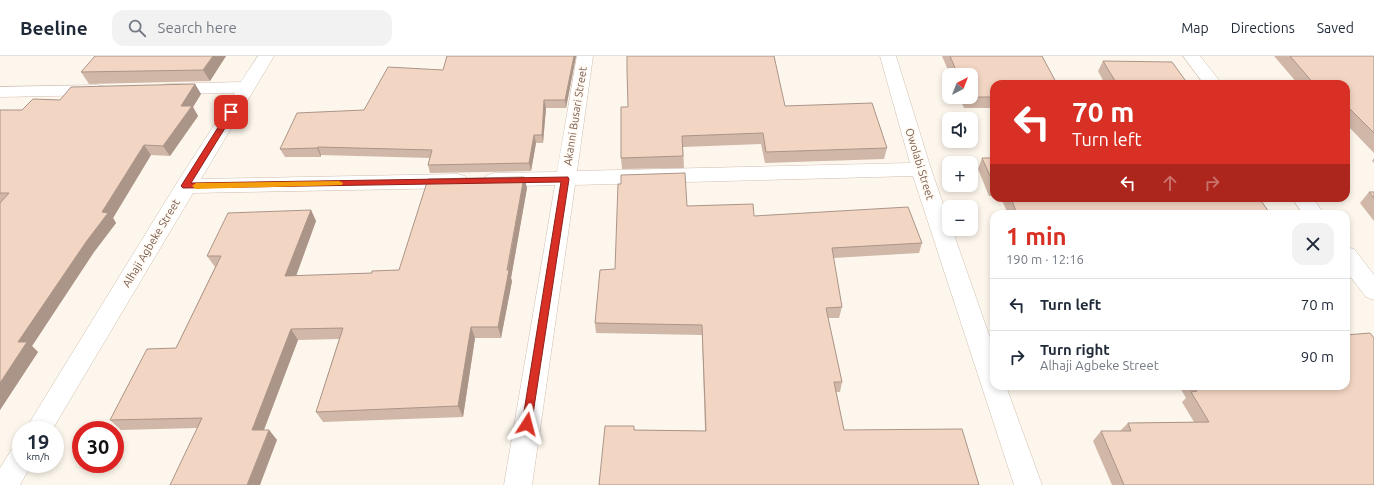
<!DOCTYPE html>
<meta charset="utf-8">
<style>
body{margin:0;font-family:Ubuntu,sans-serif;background:#f2f2f3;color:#1f2937;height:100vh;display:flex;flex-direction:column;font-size:15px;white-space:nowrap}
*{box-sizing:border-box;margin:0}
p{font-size:13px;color:#747a83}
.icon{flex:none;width:22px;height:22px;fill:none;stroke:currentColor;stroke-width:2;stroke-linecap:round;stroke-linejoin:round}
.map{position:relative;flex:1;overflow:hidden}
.details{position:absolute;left:990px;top:154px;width:360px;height:180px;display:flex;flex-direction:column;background:#fff;border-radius:12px;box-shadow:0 2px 6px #0003}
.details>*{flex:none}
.guide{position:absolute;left:990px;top:24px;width:360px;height:122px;border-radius:12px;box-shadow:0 2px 6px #0003;background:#d93025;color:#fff;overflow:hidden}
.needle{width:26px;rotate:42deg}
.controls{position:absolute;left:942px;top:12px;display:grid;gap:8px}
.controls a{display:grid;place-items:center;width:36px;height:36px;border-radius:8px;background:#fff;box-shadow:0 2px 6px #0003;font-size:20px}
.speed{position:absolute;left:12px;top:365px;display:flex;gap:8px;font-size:20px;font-weight:700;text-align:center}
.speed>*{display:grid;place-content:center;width:52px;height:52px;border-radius:50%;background:#fff;box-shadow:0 2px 6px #0003;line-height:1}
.speed small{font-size:10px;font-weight:400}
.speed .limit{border:6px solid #d22;background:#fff;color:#111}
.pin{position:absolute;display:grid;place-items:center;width:34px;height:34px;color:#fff;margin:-17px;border-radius:8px;box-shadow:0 2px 6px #0006}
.me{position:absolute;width:44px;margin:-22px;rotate:9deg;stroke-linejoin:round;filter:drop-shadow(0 0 3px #0008)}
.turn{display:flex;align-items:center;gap:14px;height:84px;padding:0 16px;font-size:18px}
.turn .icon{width:52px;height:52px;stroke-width:2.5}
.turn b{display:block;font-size:28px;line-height:34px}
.lanes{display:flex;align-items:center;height:38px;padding:0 16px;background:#0003;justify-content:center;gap:20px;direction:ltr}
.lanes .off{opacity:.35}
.round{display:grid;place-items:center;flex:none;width:42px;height:42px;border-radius:12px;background:#f2f2f3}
.overview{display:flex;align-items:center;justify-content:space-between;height:68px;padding:0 16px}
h1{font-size:24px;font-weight:700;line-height:30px;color:#d93025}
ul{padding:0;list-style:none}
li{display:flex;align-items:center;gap:12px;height:52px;padding:0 16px;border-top:1px solid #e0e1e3}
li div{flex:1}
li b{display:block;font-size:15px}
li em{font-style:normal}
header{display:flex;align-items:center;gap:24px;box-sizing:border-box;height:56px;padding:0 20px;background:#fff;border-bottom:1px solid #e0e1e3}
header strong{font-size:19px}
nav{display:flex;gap:22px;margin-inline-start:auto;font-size:14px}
.search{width:280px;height:36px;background:#f2f2f3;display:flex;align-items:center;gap:10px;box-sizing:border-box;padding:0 14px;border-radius:12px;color:#747a83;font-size:15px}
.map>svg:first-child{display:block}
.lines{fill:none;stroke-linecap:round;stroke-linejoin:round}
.minor-casing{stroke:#d1beb0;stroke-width:1}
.minor{fill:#fff;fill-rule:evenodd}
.wall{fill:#d1b7a8}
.shaded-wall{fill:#aa9588}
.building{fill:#f3d5c3;stroke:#aa9588}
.route{fill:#d93025;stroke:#8d1f18}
.slow{fill:#f59e0b}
.labels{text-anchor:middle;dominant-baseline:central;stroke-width:3.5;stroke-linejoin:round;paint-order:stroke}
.street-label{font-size:11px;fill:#7a5c4d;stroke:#fffaf3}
</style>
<header>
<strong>Beeline</strong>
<div class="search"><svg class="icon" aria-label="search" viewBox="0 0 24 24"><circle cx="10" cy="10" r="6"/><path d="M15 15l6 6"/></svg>Search here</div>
<nav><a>Map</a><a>Directions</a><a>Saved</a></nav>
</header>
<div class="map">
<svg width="1374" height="429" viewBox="0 0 1374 429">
<rect width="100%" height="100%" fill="#fdf6ec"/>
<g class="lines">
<defs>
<path id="minor" d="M258,0H274L201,123L458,118L465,120L468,125L465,130L458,132L193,137L52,374H25L178,125L235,37L167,38L161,37L158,33L161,29L167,28L241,26Z
M577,0H593L577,115L910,107L880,0H896L931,113L949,165V173H952L994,293V330H1006L1042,429H1014L913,120L575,129L532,429H504L555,129L494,131L487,129L484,124L487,119L494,117L557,116Z
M1183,0H1200L1222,28H1204Z
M97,29L103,30L106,34L103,38L97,39L0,41V31Z
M1292,142H1313L1324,158H1303Z
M1346,191L1354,193L1374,219V244L1366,241L1346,215Z
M21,390V408H32L30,411L20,429H0V412L12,393Z"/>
</defs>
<use href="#minor" class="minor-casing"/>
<use href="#minor" class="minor"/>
</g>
<path class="wall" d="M226,0L210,25L89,28L81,16Z
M576,0L566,52H546L543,87H536L531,115L430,117L428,109L430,102L321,99V101H285L280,93L364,54L443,14Z
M942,0H1042L994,28V52H964L959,41H971V19H950Z
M1274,0H1374V97L1346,68V28H1298Z
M1103,5L1188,28H1105L1098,15Z
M195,28L201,38L193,51L198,60L170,100L151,99L113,162L116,167L94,196L32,290L38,296L0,354V54H22L60,44Z
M785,50L887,92L884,103L765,107L761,88L683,91L684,112L622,113L621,102V51Z
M982,102H994V140H989L978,113Z
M1374,102V107L1372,105Z
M524,121L527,132L511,222L512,225L501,282H475L463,361L323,366L316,356L339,283L298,284L264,374H269L277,384L197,372L121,374L110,364L176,292L215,211L207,200L311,154L316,165L296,220L372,217L399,214Z
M1369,136H1374V165L1360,147Z
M1001,142H1259L1269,156L1277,158H1008Z
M687,150L754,160L922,187L919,197L833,202L842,251L839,262H828L842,326L840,336H836L844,374L979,429L634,374L705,375L702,279L596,277L595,267L615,213Z
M1179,330H1346L1374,429H1112L1093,385L1101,375H1120L1128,367L1194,366L1182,346L1186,342Z"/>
<path class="shaded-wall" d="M213,0H226L210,25L203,14Z
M574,0H576L566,52L565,44Z
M195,28L201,38L193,51L198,60L170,100L163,90L181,50Z
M544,44L546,52L543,87L542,79Z
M534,79L536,87L531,115L529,107Z
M144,89L151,99L113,162L116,167L94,196L32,290L38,296L0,354V327L18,286L102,156Z
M318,91L321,99V101L317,92Z
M524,121L527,132L511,222L512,225L501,282L498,271Z
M311,154L316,165L292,231L285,220Z
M471,271L475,282L463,361L458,350Z
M291,273L298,284L260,384L252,374Z
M269,374L277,384L260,429H247Z"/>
<path class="building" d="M95,0H213L203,14L81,16Z
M447,0H574L565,44H544L542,79H534L529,107L428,109L432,94L318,91L317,92L280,93L297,57L364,54L388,11L443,14Z
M627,0H774L785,50L872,47L887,92L766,96L763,77L682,80L683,100L621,102V51H628L627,13Z
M950,0H1042L1057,28H994V41H968H971V19H958Z
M1290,0H1374V77L1346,49V28H1314Z
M1103,5L1172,6L1188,28H1117Z
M195,28L181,50H192L163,90L144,89L102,156L108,157L86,186L18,286H27L0,327V147L9,137H0V54H22L33,43L60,44L71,31Z
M982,102H994V129Z
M685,117L687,150L753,148L754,160L908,151L922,187L832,192L842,251L826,252L842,326H834L844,374L962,373L979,429H599L605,370H634V374L706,375L702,269L595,267L600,214L615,213L618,128H621V119Z
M524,121L507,214H509L498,271H471L458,350L316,356L343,272L291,273L252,374H269L247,429H170L202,362L110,364L147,293L176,292L221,200H207L228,157L311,154L285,220L372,217V215L399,214L428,123Z
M1369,136H1374V142Z
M1011,142H1259L1269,156H1276L1277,158H1017Z
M1370,277L1374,282V429H1124L1101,375H1131L1128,367L1209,366L1191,336L1197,335L1194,330H1346V279Z"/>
<path class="route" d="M229,54H234L235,56L191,127L568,121L569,123L531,371L527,373L524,371L522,368L561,126L183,132L181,130Z"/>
<path class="slow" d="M339,125L343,127L342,129L196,133L192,130L196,127Z"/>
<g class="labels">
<g class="street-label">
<text transform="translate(575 60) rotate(-81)">Akanni Busari Street</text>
<text transform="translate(920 108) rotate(73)">Owolabi Street</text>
<text transform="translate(151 187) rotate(-59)">Alhaji Agbeke Street</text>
</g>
</g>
</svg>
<div class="controls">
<a><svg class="needle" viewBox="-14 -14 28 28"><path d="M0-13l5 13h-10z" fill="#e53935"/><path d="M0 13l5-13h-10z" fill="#747a83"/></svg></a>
<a><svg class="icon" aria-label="sound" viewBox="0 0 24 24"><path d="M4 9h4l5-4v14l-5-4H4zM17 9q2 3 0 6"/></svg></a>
<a>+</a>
<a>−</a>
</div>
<div class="speed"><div>19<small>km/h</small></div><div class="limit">30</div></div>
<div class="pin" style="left:231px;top:56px;background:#d93025"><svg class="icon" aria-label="arrive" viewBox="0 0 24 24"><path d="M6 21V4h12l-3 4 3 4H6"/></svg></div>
<svg class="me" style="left:527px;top:368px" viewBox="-20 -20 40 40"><path d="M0-17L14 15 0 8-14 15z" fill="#d93025" stroke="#fff" stroke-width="4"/></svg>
<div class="guide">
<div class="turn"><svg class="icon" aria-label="left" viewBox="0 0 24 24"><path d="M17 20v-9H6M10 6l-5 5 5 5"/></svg><div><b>70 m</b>Turn left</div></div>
<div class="lanes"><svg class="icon" aria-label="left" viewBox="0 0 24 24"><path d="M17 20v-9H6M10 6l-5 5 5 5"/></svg><svg class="icon off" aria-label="ahead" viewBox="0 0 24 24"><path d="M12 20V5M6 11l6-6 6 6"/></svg><svg class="icon off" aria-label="right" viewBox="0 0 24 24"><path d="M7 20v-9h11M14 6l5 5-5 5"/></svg></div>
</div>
<section class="details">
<div class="overview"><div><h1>1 min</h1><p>190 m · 12:16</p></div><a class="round"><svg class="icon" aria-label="close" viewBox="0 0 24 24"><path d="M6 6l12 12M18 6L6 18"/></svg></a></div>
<ul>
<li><svg class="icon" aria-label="left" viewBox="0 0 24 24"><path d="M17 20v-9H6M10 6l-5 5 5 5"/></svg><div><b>Turn left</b></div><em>70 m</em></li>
<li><svg class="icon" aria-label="right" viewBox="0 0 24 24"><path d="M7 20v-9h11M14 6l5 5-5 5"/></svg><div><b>Turn right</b><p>Alhaji Agbeke Street</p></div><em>90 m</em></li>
</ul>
</section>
</div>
